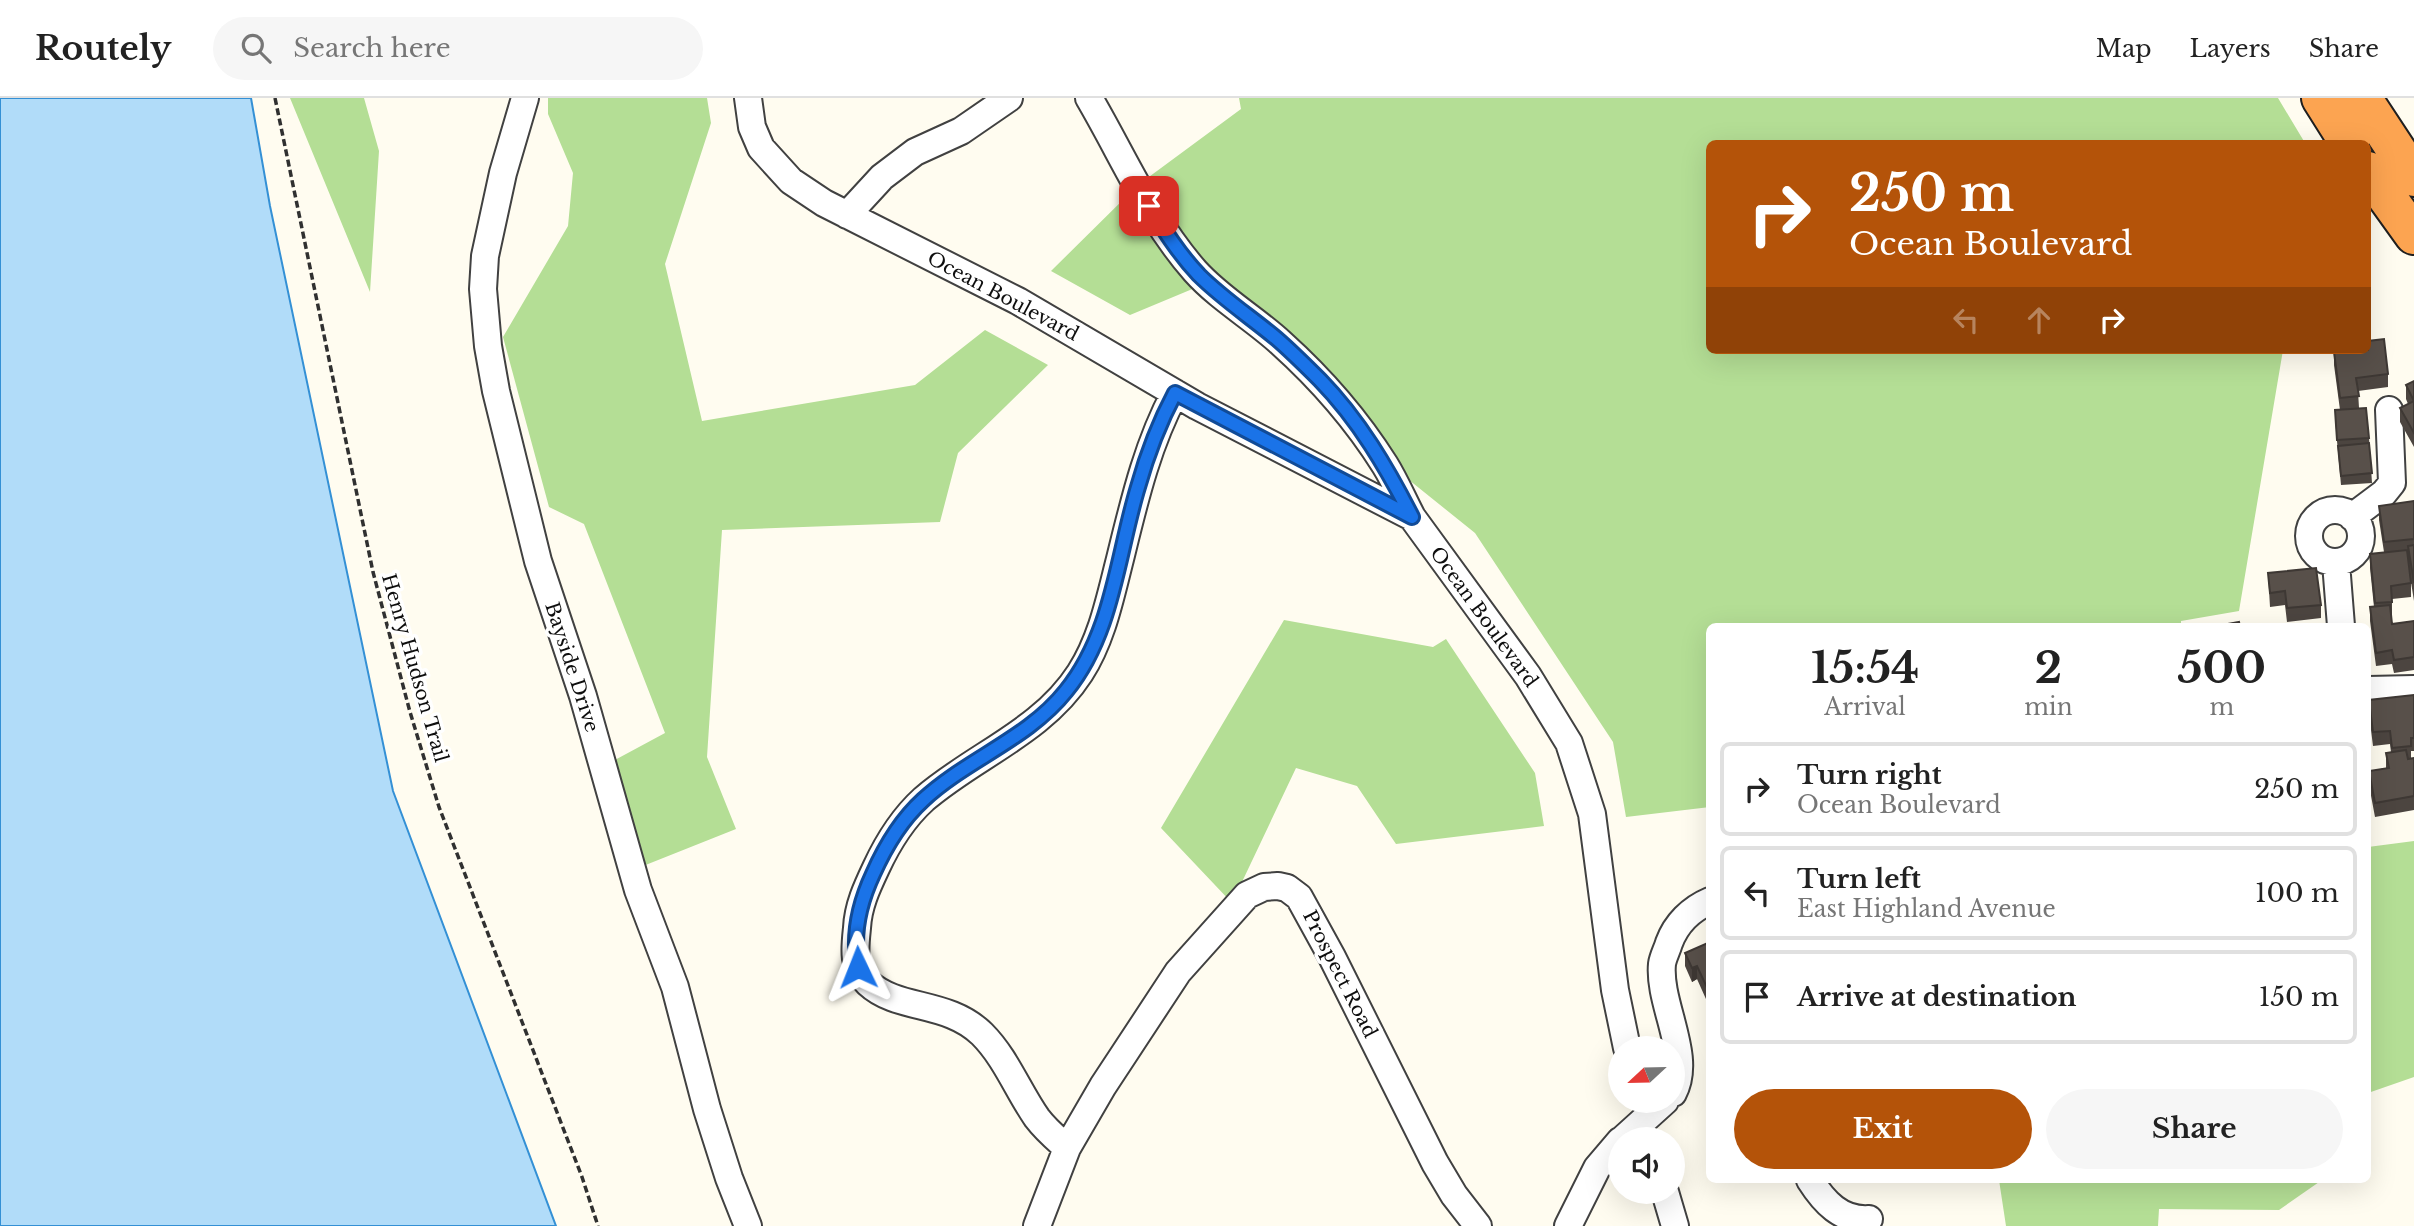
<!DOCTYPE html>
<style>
body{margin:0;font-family:"Libre Baskerville",serif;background:#f6f6f6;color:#222;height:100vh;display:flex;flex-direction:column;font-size:26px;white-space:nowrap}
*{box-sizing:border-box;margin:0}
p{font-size:23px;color:#767676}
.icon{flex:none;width:38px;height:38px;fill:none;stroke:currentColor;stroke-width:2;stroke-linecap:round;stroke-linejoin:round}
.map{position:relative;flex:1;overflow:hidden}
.drawer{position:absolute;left:1706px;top:525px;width:665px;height:560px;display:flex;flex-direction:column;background:#fff;border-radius:10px;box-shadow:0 7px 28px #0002}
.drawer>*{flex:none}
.top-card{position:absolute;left:1706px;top:42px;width:665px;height:214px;border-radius:10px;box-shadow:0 7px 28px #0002;background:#b45309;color:#fff;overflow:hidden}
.needle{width:46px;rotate:248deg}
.tools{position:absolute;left:1608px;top:938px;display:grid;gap:14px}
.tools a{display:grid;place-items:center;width:77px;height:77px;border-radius:50%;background:#fff;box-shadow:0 7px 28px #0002;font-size:35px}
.pin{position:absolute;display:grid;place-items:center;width:60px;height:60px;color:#fff;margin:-30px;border-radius:14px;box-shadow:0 4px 10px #0006}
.me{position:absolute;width:77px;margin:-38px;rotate:358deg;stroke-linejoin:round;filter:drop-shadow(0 0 5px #0008)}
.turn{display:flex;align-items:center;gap:24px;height:147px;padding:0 28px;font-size:32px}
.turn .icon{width:91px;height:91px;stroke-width:2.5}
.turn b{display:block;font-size:49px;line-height:60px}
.lanes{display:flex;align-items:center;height:66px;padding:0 28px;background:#0003;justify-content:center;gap:35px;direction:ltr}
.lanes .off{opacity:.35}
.eta{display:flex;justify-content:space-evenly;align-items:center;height:119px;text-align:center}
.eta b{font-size:42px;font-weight:700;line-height:49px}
.button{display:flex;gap:14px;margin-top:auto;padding:14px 28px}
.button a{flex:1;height:80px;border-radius:42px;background:#b45309;color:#fff;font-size:28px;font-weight:700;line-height:80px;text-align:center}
.button a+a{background:#f6f6f6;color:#222}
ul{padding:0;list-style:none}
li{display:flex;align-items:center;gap:21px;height:94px;margin:0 14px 10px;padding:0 14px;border:4px solid #e0e0e0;border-radius:10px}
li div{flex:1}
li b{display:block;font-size:26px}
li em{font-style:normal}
header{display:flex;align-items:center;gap:42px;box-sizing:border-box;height:98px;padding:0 35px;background:#fff;border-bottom:2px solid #e0e0e0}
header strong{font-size:33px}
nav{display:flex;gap:38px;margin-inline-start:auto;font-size:24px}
.search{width:490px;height:63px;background:#f6f6f6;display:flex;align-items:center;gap:18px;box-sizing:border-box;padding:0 24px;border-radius:38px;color:#767676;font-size:26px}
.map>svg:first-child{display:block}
.forest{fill:#b4de95}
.water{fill:#b1dcf9;stroke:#3490d5;stroke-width:2}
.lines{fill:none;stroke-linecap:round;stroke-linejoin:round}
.minor-casing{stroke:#414141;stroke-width:30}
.highway-casing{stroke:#1f1f1f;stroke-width:42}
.path{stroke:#303030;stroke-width:3.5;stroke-dasharray:7 3.5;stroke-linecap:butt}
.minor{stroke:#fff;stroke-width:26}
.highway{stroke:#fca451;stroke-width:38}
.wall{fill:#4c4540}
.shaded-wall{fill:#3e3834}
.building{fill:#58504a;stroke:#3e3834;stroke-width:2}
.route-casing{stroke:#114b97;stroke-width:18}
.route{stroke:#1a73e8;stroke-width:12}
.labels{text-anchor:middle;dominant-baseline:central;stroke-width:7;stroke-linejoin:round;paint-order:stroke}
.street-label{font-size:19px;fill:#0e0e0e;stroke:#fff}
</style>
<header>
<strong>Routely</strong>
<div class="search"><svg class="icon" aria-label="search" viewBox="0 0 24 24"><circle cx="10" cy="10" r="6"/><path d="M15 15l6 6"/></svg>Search here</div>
<nav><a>Map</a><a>Layers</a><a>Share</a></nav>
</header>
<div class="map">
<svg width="2414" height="1128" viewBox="0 0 2414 1128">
<rect width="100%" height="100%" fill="#fffcf0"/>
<path class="forest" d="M290,0H364L379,53L370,194Z
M548,0H707L711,25L665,166L702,323L915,287L985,232L1048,267L958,355L940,424L722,432L707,659L736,731L633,772L600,670L665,635L584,426L549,409L503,239L568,128L573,75L548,16Z
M1239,0H2278L2305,45L1710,46V252H2283L2239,513L2181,523V528H1710V709L1626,719L1613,644L1475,435L1373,353L1328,285L1202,187L1130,217L1051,173L1138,87L1241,11Z
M1284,522L1433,549L1446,541L1535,675L1544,728L1396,746L1357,688L1296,670L1232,805L1161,730Z
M2414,743V979L2368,995V749Z
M1999,1082H2322L2279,1112L2159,1111L2158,1128H2006Z"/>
<path class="water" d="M0,0H251L270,108L393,693L556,1128H0Z"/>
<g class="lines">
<defs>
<path id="minor" d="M525,0L503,75L485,158L483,191L488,248L496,293L538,463L583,598L638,792L675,889L707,1011L729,1080L748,1128
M748,0L752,29L761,50L791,83L824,105L1018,203L1197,308L1412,419L1528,578L1569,645L1592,716L1615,892L1627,950
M1089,0C1123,58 1150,122 1195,173C1220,201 1254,220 1281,245C1321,281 1356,321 1385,367C1395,383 1403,402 1412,419
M847,117L882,79L915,54L961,33L1009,0
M2309 438a26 26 0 1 1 52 0a26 26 0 1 1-52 0Z
M2352,419L2384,395L2392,385L2389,312
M2336,465L2341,528
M2368,592L2414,591
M1673,995C1693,958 1658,906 1662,866C1663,859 1667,852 1669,845C1676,826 1691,811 1710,803
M1623,1041L1665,1003
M1067,1050C1057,1041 1046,1032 1037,1020C1018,993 1006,960 982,936C947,902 898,913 868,885C852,870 855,849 857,830C858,808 867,789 876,770C888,744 903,720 924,701C975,657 1042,634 1080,575C1102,541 1110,500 1120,461C1134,404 1147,347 1175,295
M1810,1082C1824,1104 1841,1123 1869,1121
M1665,1094L1675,1128
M1037,1128L1067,1050L1103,988L1178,874L1247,797L1264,789L1278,788L1287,790L1299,799L1332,859L1435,1065L1454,1097L1478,1128
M1568,1128L1597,1070L1620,1043"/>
<path id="highway" d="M2321,0L2350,46
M2362,0L2414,79
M2368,73L2414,137"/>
</defs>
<use href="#minor" class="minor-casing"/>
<use href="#highway" class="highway-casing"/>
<path class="path" d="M275,0L373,474L410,614L439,709L582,1079L598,1128"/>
<use href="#minor" class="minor"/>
<use href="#highway" class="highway"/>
</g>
<path class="wall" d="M2334,254L2388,276V289L2358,293L2359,310L2369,340L2372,385L2341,387L2335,321V312H2340L2334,267Z
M2414,283V349L2400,324V310L2408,306L2406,301V287Z
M2414,403V503L2408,465V455H2407L2411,485V499L2392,501V517H2391L2392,526L2414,523V572L2394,575L2392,566L2376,568L2370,523V509H2374L2370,470V456L2384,454L2379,422V408Z
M2268,475L2321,507V520L2287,524L2285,507L2270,509Z
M2414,597V653H2411V660H2414V712L2375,719L2369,687V673L2386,670V655L2391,654L2390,646L2373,648L2369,616V602Z
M1710,844V910L1697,881L1692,884L1685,868V855Z"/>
<path class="shaded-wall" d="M1697,868V881L1692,884V870Z"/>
<path class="building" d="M2384,241L2388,276L2356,280L2359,298L2340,300L2334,254L2350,252H2368V243Z
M2414,283V303L2406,287Z
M2414,303V335L2400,310Z
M2366,310L2369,340L2337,342L2335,312Z
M2369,345L2372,375L2341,378L2338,348Z
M2414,403V441L2384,444L2379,408Z
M2414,447V485L2408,448Z
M2407,452L2411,485L2391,488L2392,504L2375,505L2370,456Z
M2316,470L2321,507L2287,510L2285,493L2270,495L2268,475Z
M2390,507L2392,526L2414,523V559L2394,562L2392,552L2376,555L2370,509Z
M2239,524L2240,528H2217Z
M2414,597V640H2411V648L2392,650L2390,633L2373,634L2369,602Z
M2406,652L2408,661L2414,660V698L2375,705L2369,673L2389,670L2386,655Z
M1710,844V896L1697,868L1692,870L1685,855Z"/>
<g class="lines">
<defs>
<path id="route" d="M858,869C852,836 859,806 873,776C885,749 900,723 923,702C967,661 1028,641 1066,593C1113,535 1117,458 1138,389C1147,357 1159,325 1175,295L1412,419C1387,370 1359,322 1320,282C1306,268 1292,254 1277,241C1252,220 1223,201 1199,177C1179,156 1164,132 1149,108"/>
</defs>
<use href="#route" class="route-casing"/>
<use href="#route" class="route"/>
</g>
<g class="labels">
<g class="street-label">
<text transform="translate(1003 198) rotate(28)">Ocean Boulevard</text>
<text transform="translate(1484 519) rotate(54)">Ocean Boulevard</text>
<text transform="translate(572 569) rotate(72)">Bayside Drive</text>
<text transform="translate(415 570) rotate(74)">Henry Hudson Trail</text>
<text transform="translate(1340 876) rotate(63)">Prospect Road</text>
</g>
</g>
</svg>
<div class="tools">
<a><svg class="needle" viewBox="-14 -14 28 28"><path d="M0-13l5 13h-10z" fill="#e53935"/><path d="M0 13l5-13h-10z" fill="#767676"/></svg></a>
<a><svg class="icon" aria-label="sound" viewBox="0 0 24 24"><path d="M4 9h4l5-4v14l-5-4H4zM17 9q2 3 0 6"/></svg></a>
</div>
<div class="pin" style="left:1149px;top:108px;background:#d93025"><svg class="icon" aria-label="arrive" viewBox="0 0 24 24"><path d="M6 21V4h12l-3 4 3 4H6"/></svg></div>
<svg class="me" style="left:858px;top:869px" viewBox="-20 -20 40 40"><path d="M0-17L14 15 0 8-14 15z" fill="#1a73e8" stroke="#fff" stroke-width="4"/></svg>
<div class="top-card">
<div class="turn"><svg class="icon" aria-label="right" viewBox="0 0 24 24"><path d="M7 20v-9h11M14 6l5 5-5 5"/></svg><div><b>250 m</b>Ocean Boulevard</div></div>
<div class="lanes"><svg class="icon off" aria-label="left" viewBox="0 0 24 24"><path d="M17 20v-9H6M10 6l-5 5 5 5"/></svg><svg class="icon off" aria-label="ahead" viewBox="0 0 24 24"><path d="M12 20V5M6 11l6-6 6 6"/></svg><svg class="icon" aria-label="right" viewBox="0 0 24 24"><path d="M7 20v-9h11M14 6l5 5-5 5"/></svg></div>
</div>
<section class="drawer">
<div class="eta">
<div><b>15:54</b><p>Arrival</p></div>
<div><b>2</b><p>min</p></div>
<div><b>500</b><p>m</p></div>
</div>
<ul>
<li><svg class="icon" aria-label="right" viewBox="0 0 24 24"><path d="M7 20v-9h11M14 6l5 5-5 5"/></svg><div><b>Turn right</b><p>Ocean Boulevard</p></div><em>250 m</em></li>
<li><svg class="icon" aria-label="left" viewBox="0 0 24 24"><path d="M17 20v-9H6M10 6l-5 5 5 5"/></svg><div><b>Turn left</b><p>East Highland Avenue</p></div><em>100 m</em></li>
<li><svg class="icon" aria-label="arrive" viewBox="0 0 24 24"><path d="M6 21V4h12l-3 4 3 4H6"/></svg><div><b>Arrive at destination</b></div><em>150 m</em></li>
</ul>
<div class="button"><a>Exit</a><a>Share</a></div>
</section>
</div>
